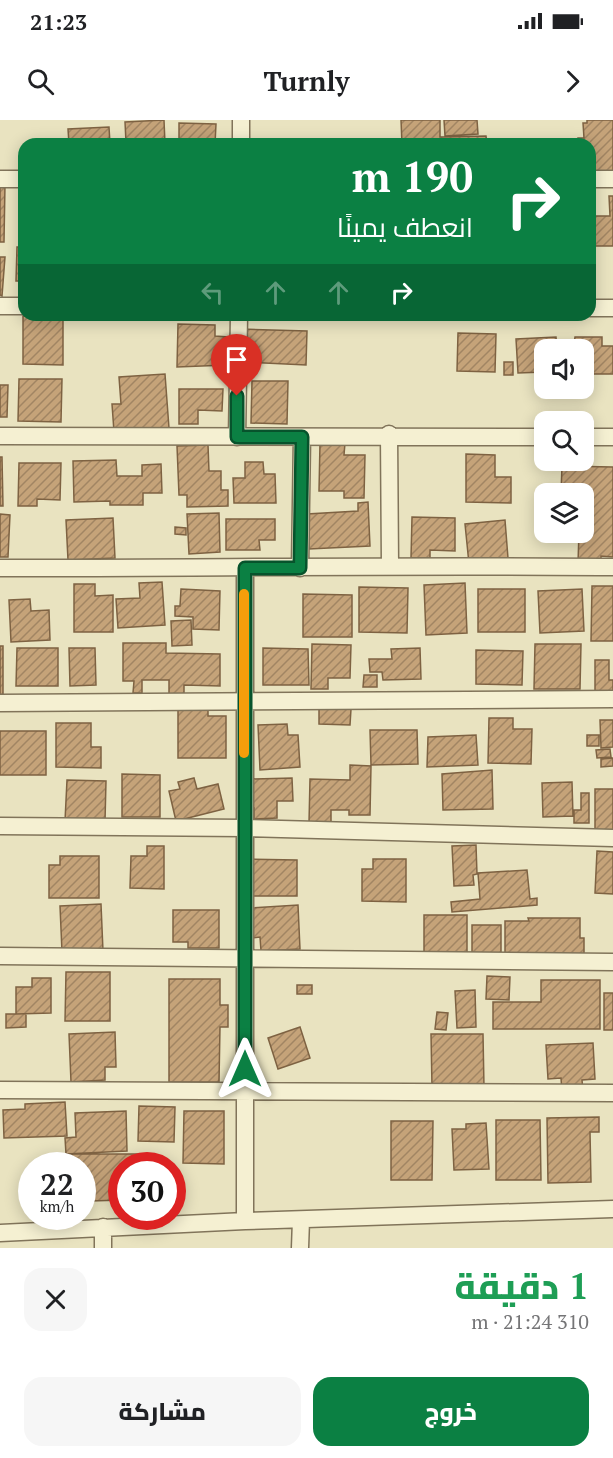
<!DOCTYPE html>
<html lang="ar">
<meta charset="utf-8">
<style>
body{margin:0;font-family:"PT Serif",Cairo,serif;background:#f6f6f6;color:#202124;direction:rtl;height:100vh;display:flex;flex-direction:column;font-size:22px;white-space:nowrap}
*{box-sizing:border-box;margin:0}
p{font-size:20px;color:#757577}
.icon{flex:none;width:33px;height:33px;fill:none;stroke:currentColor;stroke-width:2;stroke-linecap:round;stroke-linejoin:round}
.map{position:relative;height:1128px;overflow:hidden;direction:ltr}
.side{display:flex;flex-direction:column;background:#fff;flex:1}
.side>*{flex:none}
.banner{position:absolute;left:18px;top:18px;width:578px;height:183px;border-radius:18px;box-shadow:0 3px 15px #0003;direction:rtl;background:#0b8043;color:#fff;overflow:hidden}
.tools{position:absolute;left:534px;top:219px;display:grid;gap:12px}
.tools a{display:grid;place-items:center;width:60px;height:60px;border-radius:12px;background:#fff;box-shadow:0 3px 15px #0003;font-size:30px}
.speed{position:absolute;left:18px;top:1032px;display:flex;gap:12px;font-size:30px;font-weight:700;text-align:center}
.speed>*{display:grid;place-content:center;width:78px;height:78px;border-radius:50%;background:#fff;box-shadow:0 3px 15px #0003;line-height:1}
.speed small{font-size:15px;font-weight:400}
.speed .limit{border:9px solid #d22;background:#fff;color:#111}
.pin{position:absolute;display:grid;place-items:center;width:51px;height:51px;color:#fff;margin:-62px -26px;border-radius:50% 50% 50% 0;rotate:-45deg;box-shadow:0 0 6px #0007}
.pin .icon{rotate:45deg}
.me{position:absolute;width:66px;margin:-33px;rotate:0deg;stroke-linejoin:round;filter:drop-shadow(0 0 4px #0008)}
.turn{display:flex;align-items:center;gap:21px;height:126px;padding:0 24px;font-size:27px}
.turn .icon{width:78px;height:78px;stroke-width:2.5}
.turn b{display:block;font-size:42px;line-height:51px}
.lanes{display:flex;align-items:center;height:57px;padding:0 24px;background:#0003;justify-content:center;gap:30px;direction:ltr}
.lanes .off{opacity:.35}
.round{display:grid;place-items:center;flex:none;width:63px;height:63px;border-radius:18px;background:#f6f6f6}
.overview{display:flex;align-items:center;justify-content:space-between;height:102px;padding:0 24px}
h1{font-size:36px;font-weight:800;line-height:45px;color:#1e9e55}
.primary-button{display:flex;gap:12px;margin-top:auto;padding:12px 24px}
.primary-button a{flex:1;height:69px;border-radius:18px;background:#0b8043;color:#fff;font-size:24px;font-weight:800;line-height:69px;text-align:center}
.primary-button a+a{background:#f6f6f6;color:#202124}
.status{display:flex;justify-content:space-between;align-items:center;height:42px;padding:0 30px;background:#fff;direction:ltr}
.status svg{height:16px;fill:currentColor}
header{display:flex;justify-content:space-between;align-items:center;height:78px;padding:0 24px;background:#fff;font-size:27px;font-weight:800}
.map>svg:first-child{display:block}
.building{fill:url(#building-hatch);stroke:#7e6242;stroke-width:1.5}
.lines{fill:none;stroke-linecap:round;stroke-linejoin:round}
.minor-casing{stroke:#81745a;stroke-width:19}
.minor{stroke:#f5f0d2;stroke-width:16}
.route-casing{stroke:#07532c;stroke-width:15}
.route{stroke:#0b8043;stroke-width:10}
.slow{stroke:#f59e0b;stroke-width:10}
</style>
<div class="status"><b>21:23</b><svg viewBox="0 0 49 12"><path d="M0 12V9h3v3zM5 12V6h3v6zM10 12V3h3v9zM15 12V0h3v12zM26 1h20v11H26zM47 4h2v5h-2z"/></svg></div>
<header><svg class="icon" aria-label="forward" viewBox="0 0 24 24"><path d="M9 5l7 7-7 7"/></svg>Turnly<svg class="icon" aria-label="search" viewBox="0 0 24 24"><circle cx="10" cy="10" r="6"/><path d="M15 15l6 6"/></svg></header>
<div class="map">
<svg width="613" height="1128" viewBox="0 0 613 1128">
<defs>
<pattern id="building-hatch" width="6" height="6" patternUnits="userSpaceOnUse" patternTransform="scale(1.5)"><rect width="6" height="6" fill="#c5a379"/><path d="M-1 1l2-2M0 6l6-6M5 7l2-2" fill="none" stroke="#a18563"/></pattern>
</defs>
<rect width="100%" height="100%" fill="#e9e3c0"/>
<path class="building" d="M164,0L165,24L126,22L125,2Z
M401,0H440V17L486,16L487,24H402Z
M444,0H477L478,14L445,16Z
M587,0H613V55L590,56V24H578V18H584L583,3H587Z
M179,3L216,4L215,24H192V19H179Z
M109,7L110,24H69L68,9Z
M189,20V24H174V22Z
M0,64H5L4,122H0Z
M609,76H613V126H590V96H610Z
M17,127H24V175L23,161H16Z
M0,137H5L2,176L0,175Z
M23,196L63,197V245L23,244Z
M178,204L215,205V216L228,217L227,245L177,247Z
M241,209L307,211L306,245L241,242Z
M458,213L496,214L495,252L457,251Z
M556,217L557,230H544V252L518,253L516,219Z
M575,217H602V226H613V254H584V230H565V225H574Z
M504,242H513V255H504Z
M165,254L169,308L114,312L112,284H121L119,257Z
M19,259H62L61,302L18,301Z
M252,261H288L287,304L251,303Z
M0,265H8L7,297H0Z
M179,269H223L222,291L198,290V304H179Z
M320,323H345L344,335H365L364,378H344V371H319Z
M208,325L209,351H221V370H228V386L187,387V375H179L177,326Z
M466,334L495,335V357H511V383L466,382Z
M0,337H2L3,386H0Z
M116,340L117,356H142V345L161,344L162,373H143V385H110V381L74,382L73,341Z
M245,342H263L264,354H275L276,383H234L233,358H245Z
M19,343H61L60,380L37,379V386H18Z
M562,346L613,347V437L601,436V444L578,443L579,412H584V374H561Z
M368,382L370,426L309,429L307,394L358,391V383Z
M219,393L220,432L189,434L187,394Z
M0,394L10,395L8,437H0Z
M412,397L455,398V431L430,430V438H411Z
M113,398L115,438L68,440L66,400Z
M226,399H275V420H259L260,430H226Z
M505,400L508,438L469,444L465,404Z
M175,407L186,408V415L175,414Z
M162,462L165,505L118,508L116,479L140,478L139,463Z
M465,463L467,513L426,515L424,465Z
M74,464H95V476L113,475V512H74Z
M592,466H613V521H591Z
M359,467L408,468L407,513L359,512Z
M181,469L220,471L219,510L193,509V497L175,496V486H180Z
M478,469H525V512H478Z
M582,469L584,511L540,513L538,471Z
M303,474L352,475V517H303Z
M30,479L31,491L49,490L50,520L11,522L9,480Z
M191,500L192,525L172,526L171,501Z
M123,523H166V533L220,534V566L184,565V579H169V560H142V573H133L134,561H123Z
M312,524L351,525L350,558H328V569H311Z
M535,524H581L580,569H534Z
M0,526H3V577H0Z
M17,528H58V566H16Z
M69,528H95L96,565L70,566Z
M263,528L308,529L309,565H263Z
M420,528L421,559L383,560L382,552H370L369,539H392L391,529Z
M476,530L523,531L522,565L476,564Z
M595,540H609V560H613V573H595Z
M364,555H377V567H363Z
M319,589H351L350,605L319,604Z
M178,590H208V596H226V638H178Z
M489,598H513V609H532L531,644L488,643Z
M600,600H613V627L601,628Z
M56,603H91V627H101V648L56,647Z
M287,604L288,615H298L300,647L260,650L258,605Z
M370,610H417L418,644L371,645Z
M0,611H46V655H0Z
M476,615L478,645L427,647L428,617Z
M587,615H599V626H587Z
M610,629L611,637L597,638L596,630Z
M613,638V646L601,647V639Z
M350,645L371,646L370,695H349V690H331V703H309L310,659L350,660Z
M492,650L493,689L443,690L442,654Z
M122,654L160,655V697H122Z
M194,658L197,669L218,664L224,689L176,701L169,671L180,669L178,662Z
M292,658L293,681H277V698L254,699V688H245L250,659Z
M67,660L106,661L105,702L65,701Z
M572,662L573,696L543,697L542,663Z
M595,669H613V712H595Z
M581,673H589V703H574V690H581Z
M476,725L477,754L473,755L474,765L454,766L452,726Z
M147,726H164V769L130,768L131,736H147Z
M597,731L613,732V774L595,773Z
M60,736H99V778H49V745H60Z
M247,739L297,740V776H247Z
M373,739H406V782L362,781V749H373Z
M527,750L530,779L537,778V785L452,792L451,782L480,779L478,753Z
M101,784L103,831L62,832L60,786Z
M298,785L300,829L261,831L260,817L253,818L251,788Z
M173,790H219V828H188V822H173Z
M424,795H467V834H424Z
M528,798H580V818H584V836L505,835V801H529Z
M472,805H501V842H472Z
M66,852H110V901H65Z
M487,856L510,857L509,880L486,879Z
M32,858H51V893L16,894V867H32Z
M169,859H220V885H228V907H220L219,962H169Z
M541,860H600V909H493V882H541Z
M297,865H312V874H297Z
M475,870L476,907L457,908L455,871Z
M604,873H613V910H604Z
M437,892L448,893L446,910L435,909Z
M6,894H26V907L6,908Z
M300,907L310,938L278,949L268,918Z
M115,912L116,947H105V960L71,962L69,914Z
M431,914H483L484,967H432Z
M593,923L595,959L582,960L583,971L562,972L561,958L548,959L546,925Z
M65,982L67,1016L4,1018L3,990L25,989V984Z
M139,986L175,987L174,1022L138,1021Z
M126,991L127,1031L66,1034L65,1018L76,1017L75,993Z
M184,991H224V1044L183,1043Z
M599,997V1012H590L591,1062L548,1063L547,998Z
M496,1000H540L541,1060H496Z
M391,1001H433L432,1060H391Z
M486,1003L489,1049L454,1050L452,1009H466V1004Z
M72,1034H140V1046H122V1080L91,1081V1067H82V1046H72Z"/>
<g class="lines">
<defs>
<path id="minor" d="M241,24V0
M0,59H24
M590,59H613
M0,186H24
M590,188H613
M389,314L390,445
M0,316L544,317
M237,317L239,195
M584,317H613
M0,448C204,448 409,445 613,447
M300,448L302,317
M0,583L613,579
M0,706L245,708L613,718
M0,836L613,842
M0,970L613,973
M245,1101V448
M0,1113L245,1101L613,1089
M103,1128V1107
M300,1128L301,1100"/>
</defs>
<use href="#minor" class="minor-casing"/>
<use href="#minor" class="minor"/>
</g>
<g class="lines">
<defs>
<path id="route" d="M237,276V317H302L300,448H245V949"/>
</defs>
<use href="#route" class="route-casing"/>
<use href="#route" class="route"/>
<path class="slow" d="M244,633V474"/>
</g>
</svg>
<div class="tools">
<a><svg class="icon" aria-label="sound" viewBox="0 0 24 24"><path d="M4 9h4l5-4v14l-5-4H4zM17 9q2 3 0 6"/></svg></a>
<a><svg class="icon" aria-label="search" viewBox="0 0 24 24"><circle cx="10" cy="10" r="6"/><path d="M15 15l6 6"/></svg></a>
<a><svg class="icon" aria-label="layers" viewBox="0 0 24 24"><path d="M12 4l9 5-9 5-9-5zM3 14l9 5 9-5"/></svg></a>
</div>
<div class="speed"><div>22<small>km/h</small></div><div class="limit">30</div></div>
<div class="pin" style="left:237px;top:276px;background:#d93025"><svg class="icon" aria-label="arrive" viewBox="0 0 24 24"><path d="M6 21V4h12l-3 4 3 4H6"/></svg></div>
<svg class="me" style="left:245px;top:949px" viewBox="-20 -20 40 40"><path d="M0-17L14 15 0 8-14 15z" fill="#0b8043" stroke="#fff" stroke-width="4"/></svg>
<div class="banner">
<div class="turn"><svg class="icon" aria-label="right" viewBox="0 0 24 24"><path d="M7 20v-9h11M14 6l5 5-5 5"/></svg><div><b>190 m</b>انعطف يمينًا</div></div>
<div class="lanes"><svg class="icon off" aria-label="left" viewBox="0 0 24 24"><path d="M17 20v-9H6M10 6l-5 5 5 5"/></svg><svg class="icon off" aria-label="ahead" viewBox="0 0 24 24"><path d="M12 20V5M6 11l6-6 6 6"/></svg><svg class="icon off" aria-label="ahead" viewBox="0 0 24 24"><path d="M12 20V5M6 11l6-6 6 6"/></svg><svg class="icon" aria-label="right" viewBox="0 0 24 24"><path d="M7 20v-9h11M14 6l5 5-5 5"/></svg></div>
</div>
</div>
<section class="side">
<div class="overview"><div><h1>1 دقيقة</h1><p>310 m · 21:24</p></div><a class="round"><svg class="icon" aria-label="close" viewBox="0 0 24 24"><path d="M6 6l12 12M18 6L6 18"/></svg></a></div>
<div class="primary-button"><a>خروج</a><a>مشاركة</a></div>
</section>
